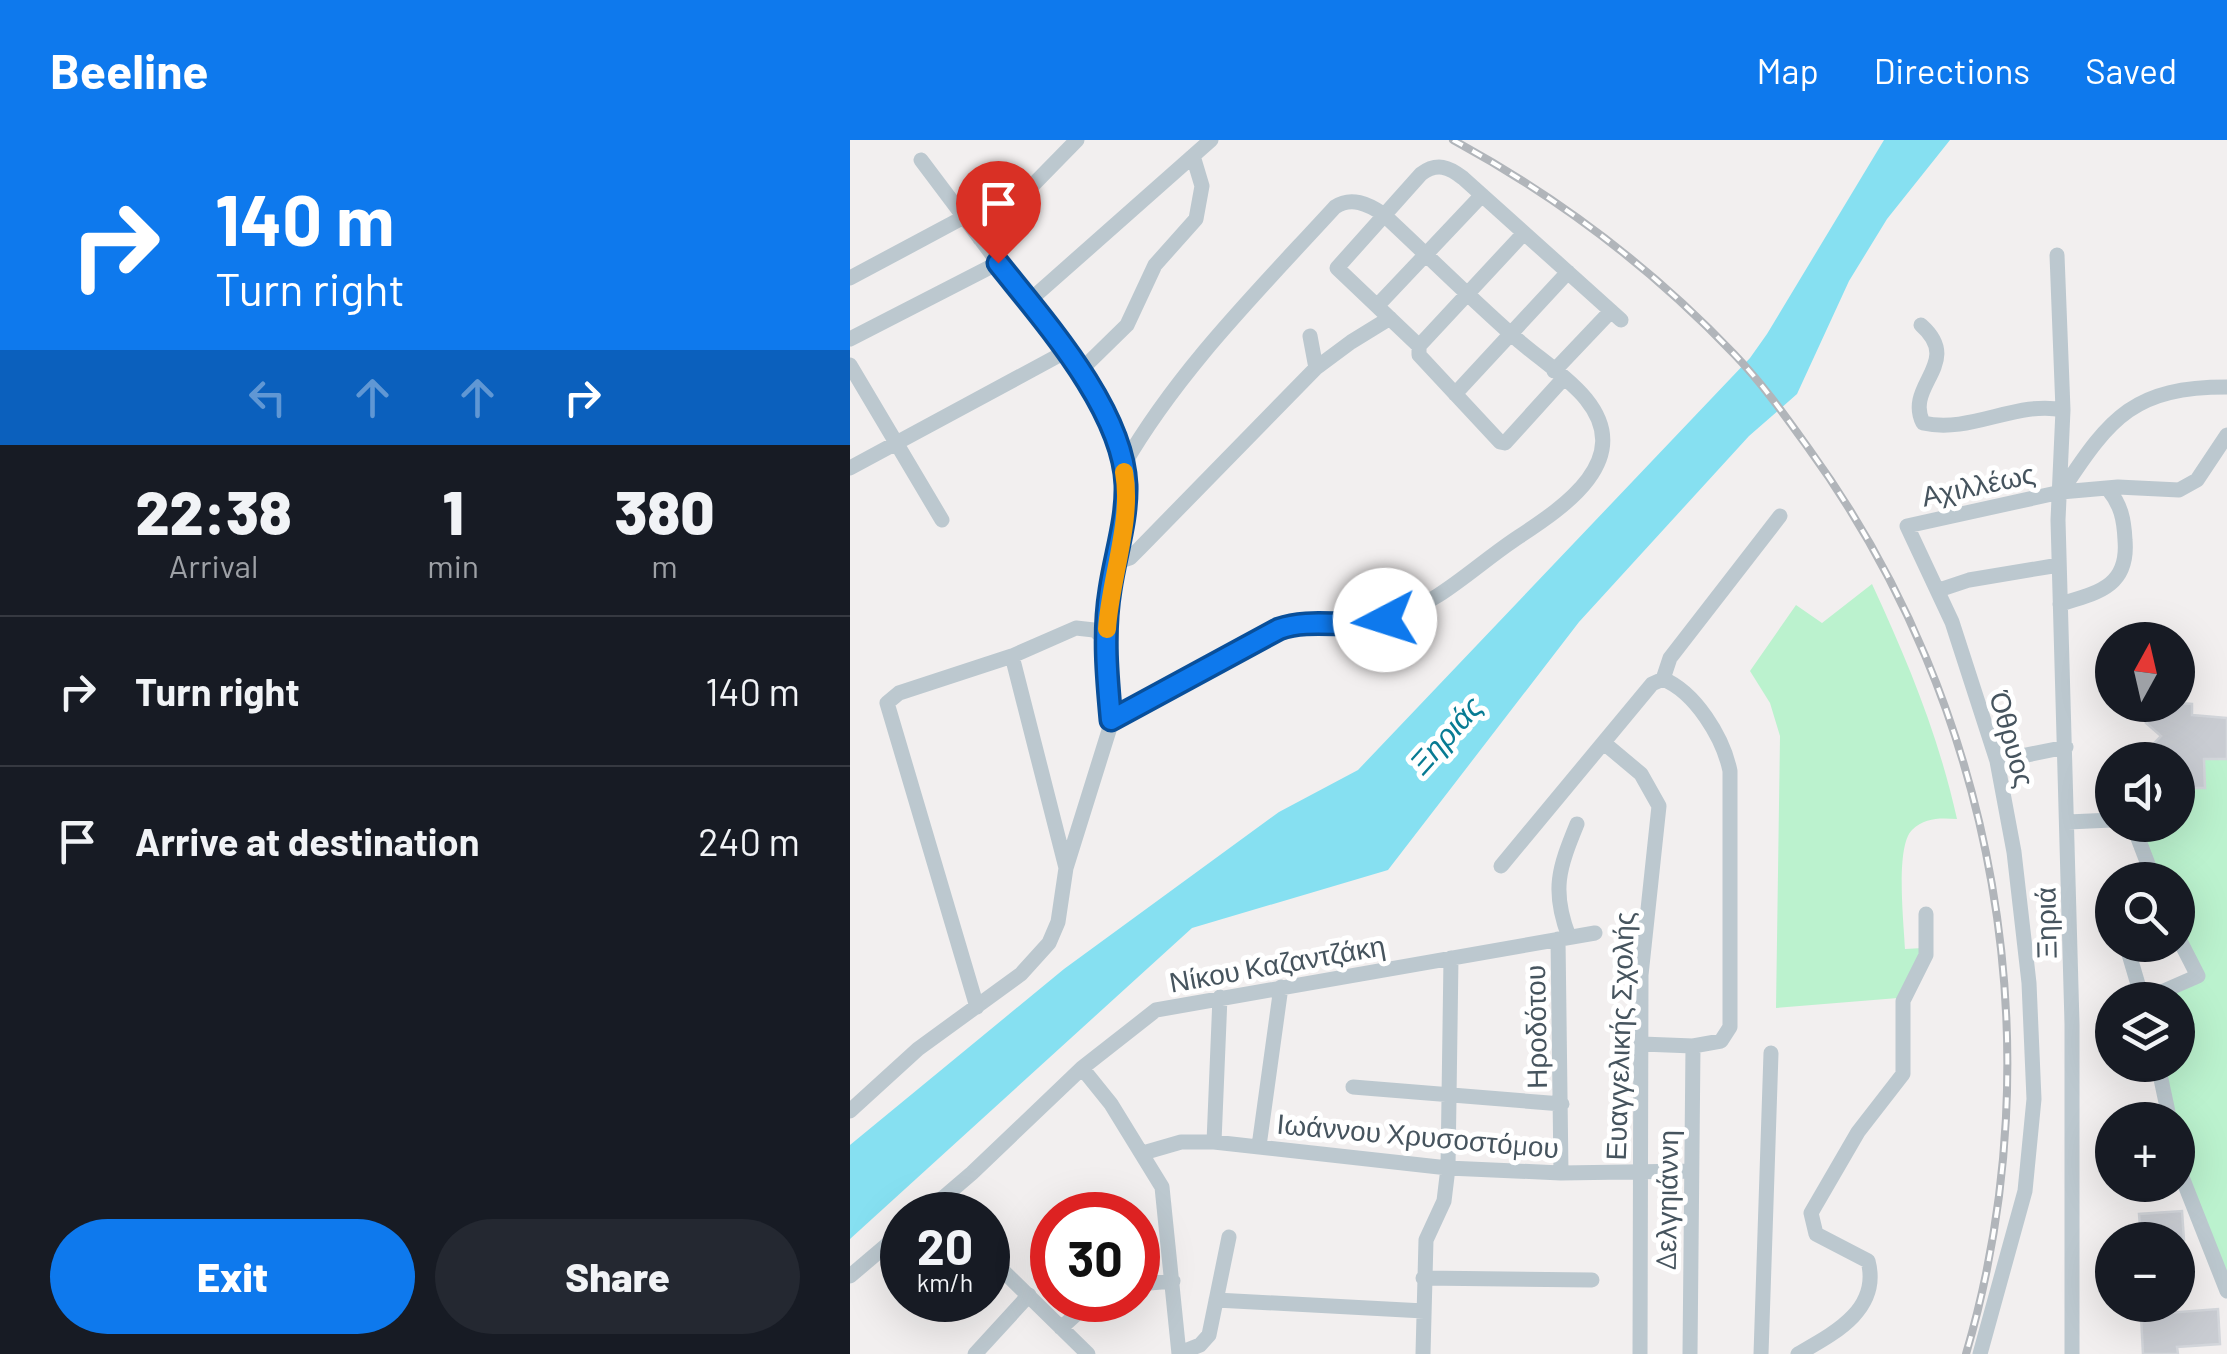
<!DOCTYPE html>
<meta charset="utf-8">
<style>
body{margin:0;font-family:Barlow,sans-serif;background:#242831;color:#f1f3f6;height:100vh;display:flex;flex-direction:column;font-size:38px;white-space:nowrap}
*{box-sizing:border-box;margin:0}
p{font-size:32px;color:#9ea1a6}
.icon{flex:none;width:55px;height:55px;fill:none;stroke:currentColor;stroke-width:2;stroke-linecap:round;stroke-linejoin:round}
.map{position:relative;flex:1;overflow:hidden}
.details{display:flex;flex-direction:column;background:#171b24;width:850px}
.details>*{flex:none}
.guide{background:#0e79ed;color:#fff;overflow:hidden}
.needle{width:65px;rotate:8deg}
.fabs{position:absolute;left:1245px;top:482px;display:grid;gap:20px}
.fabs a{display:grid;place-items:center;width:100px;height:100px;border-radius:50%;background:#171b24;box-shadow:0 10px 40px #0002;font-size:50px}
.speed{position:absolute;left:30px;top:1052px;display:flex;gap:20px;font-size:50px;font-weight:700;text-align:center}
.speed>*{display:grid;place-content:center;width:130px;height:130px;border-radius:50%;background:#171b24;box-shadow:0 10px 40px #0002;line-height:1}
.speed small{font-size:25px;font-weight:400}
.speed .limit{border:15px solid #d22;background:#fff;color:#111}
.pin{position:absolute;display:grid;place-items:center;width:85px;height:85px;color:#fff;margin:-102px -42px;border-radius:50% 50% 50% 0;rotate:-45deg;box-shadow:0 0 10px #0007}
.pin .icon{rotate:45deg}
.me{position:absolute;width:110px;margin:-55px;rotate:265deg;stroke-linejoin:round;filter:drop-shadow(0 0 8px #0008)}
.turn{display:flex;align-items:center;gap:35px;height:210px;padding:0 50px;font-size:45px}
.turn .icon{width:130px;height:130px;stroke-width:2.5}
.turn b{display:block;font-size:70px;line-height:85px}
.lanes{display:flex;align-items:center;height:95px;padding:0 50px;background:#0003;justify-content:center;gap:50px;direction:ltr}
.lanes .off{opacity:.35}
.eta{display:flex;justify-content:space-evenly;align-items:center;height:170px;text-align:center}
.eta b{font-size:60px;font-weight:800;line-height:70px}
.button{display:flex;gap:20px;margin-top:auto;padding:20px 50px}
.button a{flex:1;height:115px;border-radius:60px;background:#0e79ed;color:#fff;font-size:40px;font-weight:800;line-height:115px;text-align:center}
.button a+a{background:#242831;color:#f1f3f6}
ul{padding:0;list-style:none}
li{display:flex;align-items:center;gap:30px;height:150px;padding:0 50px;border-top:2px solid #363941}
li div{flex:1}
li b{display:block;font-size:38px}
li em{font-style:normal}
header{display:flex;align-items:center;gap:60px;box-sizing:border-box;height:140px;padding:0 50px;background:#0e79ed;color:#fff}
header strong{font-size:48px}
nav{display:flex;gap:55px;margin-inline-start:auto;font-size:35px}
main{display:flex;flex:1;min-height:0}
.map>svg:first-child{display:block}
.green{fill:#bbf2ce}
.water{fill:#86e0f1}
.building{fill:#c9ccd2;stroke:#d3d6db;stroke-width:2.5}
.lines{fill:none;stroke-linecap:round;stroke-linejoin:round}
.minor{stroke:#bcc8cf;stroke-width:15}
.rail-casing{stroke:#b1b5ba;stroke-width:8}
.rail{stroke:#fff;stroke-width:4;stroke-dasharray:11;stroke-linecap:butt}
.route-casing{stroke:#094f9a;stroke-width:25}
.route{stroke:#0e79ed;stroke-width:18}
.slow{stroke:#f59e0b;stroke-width:18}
.labels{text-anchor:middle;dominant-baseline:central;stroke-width:10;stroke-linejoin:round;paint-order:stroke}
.street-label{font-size:28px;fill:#46545e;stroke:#fff}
.water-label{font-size:30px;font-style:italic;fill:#077b93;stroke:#fff}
</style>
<header>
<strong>Beeline</strong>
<nav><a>Map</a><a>Directions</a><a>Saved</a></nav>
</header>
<main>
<section class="details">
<div class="guide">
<div class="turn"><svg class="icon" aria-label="right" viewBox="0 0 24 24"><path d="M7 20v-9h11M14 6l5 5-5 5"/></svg><div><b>140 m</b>Turn right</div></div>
<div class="lanes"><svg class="icon off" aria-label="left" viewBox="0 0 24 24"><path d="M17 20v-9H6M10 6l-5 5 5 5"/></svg><svg class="icon off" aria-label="ahead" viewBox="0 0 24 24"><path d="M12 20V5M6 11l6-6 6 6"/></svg><svg class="icon off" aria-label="ahead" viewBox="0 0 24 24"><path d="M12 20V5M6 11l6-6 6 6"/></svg><svg class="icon" aria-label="right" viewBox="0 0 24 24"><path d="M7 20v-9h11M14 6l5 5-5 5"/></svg></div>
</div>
<div class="eta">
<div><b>22:38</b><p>Arrival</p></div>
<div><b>1</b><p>min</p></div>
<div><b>380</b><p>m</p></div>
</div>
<ul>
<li><svg class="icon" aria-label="right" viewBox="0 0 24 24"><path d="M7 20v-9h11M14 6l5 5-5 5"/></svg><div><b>Turn right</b></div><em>140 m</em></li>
<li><svg class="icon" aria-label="arrive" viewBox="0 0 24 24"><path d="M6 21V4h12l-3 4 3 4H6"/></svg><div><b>Arrive at destination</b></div><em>240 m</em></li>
</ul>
<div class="button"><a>Exit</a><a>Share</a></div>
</section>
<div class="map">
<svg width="1377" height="1214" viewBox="0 0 1377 1214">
<rect width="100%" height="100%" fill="#f2efef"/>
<path class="green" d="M1022,444C1058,522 1088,594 1107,679C1091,678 1075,677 1062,690C1045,707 1054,783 1055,809L1073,808L1048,858L926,868L930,596L920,563L900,531L946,465L972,483Z
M1354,619H1377V1141L1328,1018V980H1319L1311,925H1328V860H1297L1352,836L1328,780V740H1311L1289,685H1328V658L1342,659L1343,648L1355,647Z"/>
<path class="water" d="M1034,0H1100L1037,79L999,141L947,254L899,296L729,482L538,730L342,788L0,1099V1005L214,829L429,672L508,630L900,218L917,194Z"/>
<path class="building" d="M1328,563L1342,564V575L1377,578V619H1354L1355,648H1343L1342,659L1328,658V620H1288L1311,596L1296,583L1311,567Z
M1332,1071L1334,1100H1291L1289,1074Z
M1368,1169L1370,1204L1327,1207L1328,1214H1293L1291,1175Z"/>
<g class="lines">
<path class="minor" d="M130,99L227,0
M1207,115L1213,270L1208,380L1222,884V1214
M0,138L114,77
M179,161L361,0
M527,166L632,55
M1071,185C1114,223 1054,245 1073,283C1121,294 1167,260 1213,270
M460,196L466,228
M0,199L148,123
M569,206L674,93
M0,225L92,380
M230,231L277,185L305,125L346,79L352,46L343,16
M704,231L761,171
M713,239L655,303L650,302L569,215V206L487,128L571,34C587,22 599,27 613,38L771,180
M605,254L718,132
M0,328L215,212
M1213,349C1261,276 1285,247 1377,247
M265,423L280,418L290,408L466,228L501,202L540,178
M1089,450L1119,440L1209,425
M1210,464C1247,453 1279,447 1275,400C1274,379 1271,365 1258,349
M162,516L216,728
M813,539L820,518L930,376
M261,580L429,489C466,477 505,490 542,478C590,462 624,427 664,400C709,370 787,322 736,259C716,235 685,216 661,194C617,155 576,114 533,74C518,64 501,56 485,67C409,150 329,229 273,326
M754,603L791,634L809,666L791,835L790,1214
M1147,621L1216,607
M1218,682L1262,680
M1283,685L1304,740
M651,726L802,544L813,539C845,552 873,597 880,631V887L871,901L843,906L792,904
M719,797C701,750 709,728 727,684
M708,799L711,1033
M1279,814L1292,858
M1293,860L1348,836L1328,797
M127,867L37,563L49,553L162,516L226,488L244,490L257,500
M1308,925L1318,972L1317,980
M232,928L261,964L312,1047L329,1214
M503,947L712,964
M0,971L68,909L171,834L199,803L208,782L216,728L261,584L256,519L259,453L276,366V341L264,292L235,238L71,20
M364,1002L370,857
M409,1006L431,847
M293,1013L331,1002H364L598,1028L711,1033L841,1031
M1328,1027L1377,1151
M73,1075L122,1033L232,928L306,870L745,793
M144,1122L238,1214
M0,1136L52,1092
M573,1138L742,1140
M288,1144L323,1141
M366,1160L574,1171
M211,1188L242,1160
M330,1213L350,1205L359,1195L379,1097
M125,1214L179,1155
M573,1214L576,1100L594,1061L598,1028L601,818
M840,1214L843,906
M911,1214L921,913
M948,1214C983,1194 1031,1170 1018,1121L966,1094L961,1073L1008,992L1053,934V861L1076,815V774
M1130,1214L1175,1051L1184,959L1179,843L1164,712L1147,621L1102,482L1057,386L1211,352L1268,347L1329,350L1347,340L1377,295"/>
<defs>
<path id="rail" d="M603,0C708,57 802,128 884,214C912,243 936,277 959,309C1147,568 1206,907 1116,1214"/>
</defs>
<use href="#rail" class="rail-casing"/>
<use href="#rail" class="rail"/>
</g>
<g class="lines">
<defs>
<path id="route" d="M148,123C194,181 273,269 276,345C277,381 265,415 260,450C253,493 257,537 261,580L429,489C463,477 500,490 535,480"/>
</defs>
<use href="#route" class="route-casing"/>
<use href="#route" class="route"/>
<path class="slow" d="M257,489C260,440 283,380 274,332"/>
</g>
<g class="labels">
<g class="street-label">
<text transform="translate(1128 344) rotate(-12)">Αχιλλέως</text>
<text transform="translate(1163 599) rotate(74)">Όθρυος</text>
<text transform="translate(1195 783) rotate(-91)">Ξηριά</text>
<text transform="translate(427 823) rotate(-10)">Νίκου Καζαντζάκη</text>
<text transform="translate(685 887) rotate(-91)">Ηροδότου</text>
<text transform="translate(769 896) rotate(-88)">Ευαγγελικής Σχολής</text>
<text transform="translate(568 995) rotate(5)">Ιωάννου Χρυσοστόμου</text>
<text transform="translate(816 1060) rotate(-89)">Δελγηιάννη</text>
</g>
<g class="water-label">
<text transform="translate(595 594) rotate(-48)">Ξηριάς</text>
</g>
</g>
</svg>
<div class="fabs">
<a><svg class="needle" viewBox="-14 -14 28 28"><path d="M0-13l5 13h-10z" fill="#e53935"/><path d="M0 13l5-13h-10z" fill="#9ea1a6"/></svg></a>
<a><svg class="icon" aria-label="sound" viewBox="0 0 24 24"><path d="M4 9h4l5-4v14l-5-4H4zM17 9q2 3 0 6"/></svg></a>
<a><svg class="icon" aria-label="search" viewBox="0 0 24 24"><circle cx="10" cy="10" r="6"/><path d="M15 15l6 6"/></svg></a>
<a><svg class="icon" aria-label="layers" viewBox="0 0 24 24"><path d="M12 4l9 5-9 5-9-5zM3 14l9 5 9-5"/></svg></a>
<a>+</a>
<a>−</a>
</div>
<div class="speed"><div>20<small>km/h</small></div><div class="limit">30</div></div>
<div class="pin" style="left:148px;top:123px;background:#d93025"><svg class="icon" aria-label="arrive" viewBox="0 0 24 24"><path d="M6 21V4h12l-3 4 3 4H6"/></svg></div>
<svg class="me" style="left:535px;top:480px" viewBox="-20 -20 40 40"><circle r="19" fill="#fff"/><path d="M0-13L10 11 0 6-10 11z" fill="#0e79ed"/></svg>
</div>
</main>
